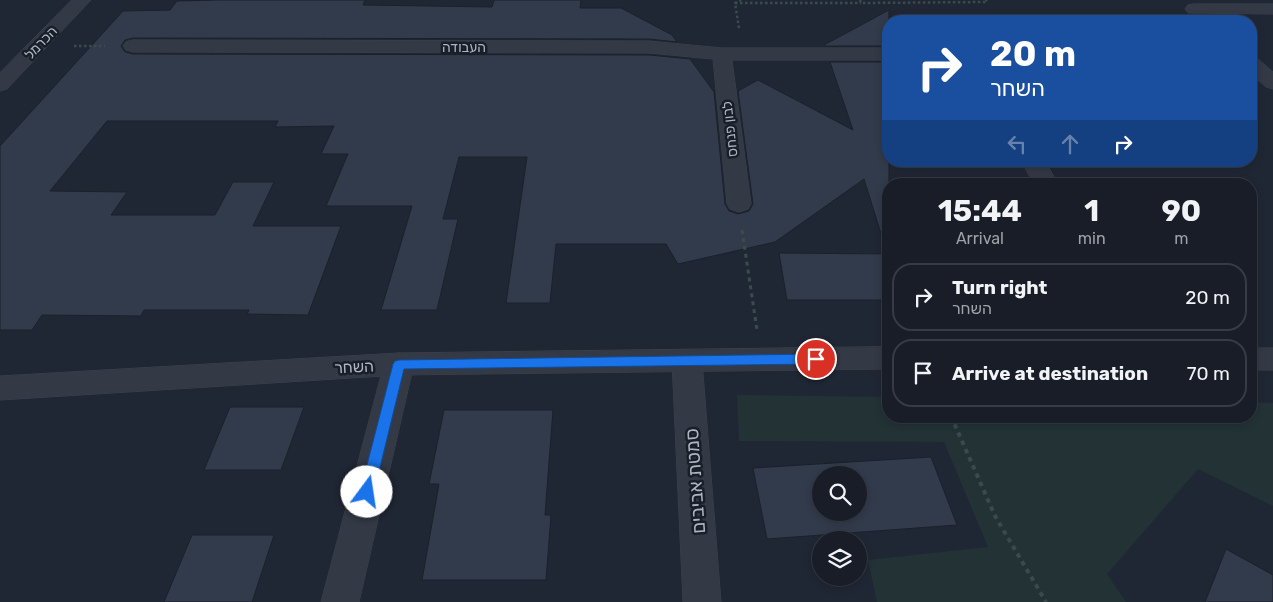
<!DOCTYPE html>
<meta charset="utf-8">
<style>
body{margin:0;font-family:Rubik,"Noto Sans Hebrew",sans-serif;background:#252a33;color:#f1f3f6;height:100vh;display:flex;flex-direction:column;font-size:19px;white-space:nowrap}
*{box-sizing:border-box;margin:0}
p{font-size:16px;color:#9fa2a7}
.icon{flex:none;width:28px;height:28px;fill:none;stroke:currentColor;stroke-width:2;stroke-linecap:round;stroke-linejoin:round}
.map{position:relative;flex:1;overflow:hidden}
.side{position:absolute;left:882px;top:178px;width:375px;height:245px;display:flex;flex-direction:column;background:#181d27;border-radius:20px;box-shadow:0 2px 8px #0003,0 0 0 1px #363b44}
.side>*{flex:none}
.top-card{position:absolute;left:882px;top:15px;width:375px;height:152px;border-radius:20px;box-shadow:0 2px 8px #0003,0 0 0 1px #363b44;background:#1a4fa0;color:#fff;overflow:hidden}
.buttons{position:absolute;left:812px;top:466px;display:grid;gap:10px}
.buttons a{display:grid;place-items:center;width:55px;height:55px;border-radius:50%;background:#181d27;box-shadow:0 2px 8px #0003,0 0 0 1px #363b44;font-size:25px}
.pin{position:absolute;display:grid;place-items:center;width:42px;height:42px;color:#fff;margin:-21px;border:2px solid #fff;border-radius:50%;box-shadow:0 1px 5px #0007}
.me{position:absolute;width:55px;margin:-28px;rotate:14deg;stroke-linejoin:round;filter:drop-shadow(0 0 4px #0008)}
.turn{display:flex;align-items:center;gap:18px;height:105px;padding:0 25px;font-size:22px}
.turn .icon{width:65px;height:65px;stroke-width:2.5}
.turn b{display:block;font-size:35px;line-height:42px}
.lanes{display:flex;align-items:center;height:48px;padding:0 25px;background:#0003;justify-content:center;gap:25px;direction:ltr}
.lanes .off{opacity:.35}
.eta{display:flex;justify-content:space-evenly;align-items:center;height:85px;text-align:center}
.eta b{font-size:30px;font-weight:700;line-height:35px}
ul{padding:0;list-style:none}
li{display:flex;align-items:center;gap:15px;height:68px;margin:0 10px 8px;padding:0 15px;border:2px solid #363b44;border-radius:20px}
li div{flex:1}
li b{display:block;font-size:19px}
li em{font-style:normal}
.map>svg:first-child{display:block}
.green{fill:#223235}
.building{fill:#323b4b;stroke:#1b212b;fill-rule:evenodd}
.lines{fill:none;stroke-linecap:round;stroke-linejoin:round}
.minor-casing{stroke:#3d424e;stroke-width:1}
.tertiary-casing{stroke:#3d424e;stroke-width:1}
.path-far2{stroke:#3a4b4e;stroke-width:2.5;stroke-dasharray:2.5 2.5;stroke-linecap:butt}
.path-far1{stroke:#3a4b4e;stroke-width:3;stroke-dasharray:4 4;stroke-linecap:butt}
.path{stroke:#3a4b4e;stroke-width:4;stroke-dasharray:4.5 4.5;stroke-linecap:butt}
.minor{fill:#333945;fill-rule:evenodd}
.tertiary{fill:#333945;fill-rule:evenodd}
.route{fill:#1a73e8;stroke:#114b97}
.labels{text-anchor:middle;dominant-baseline:central;stroke-width:5;stroke-linejoin:round;paint-order:stroke}
.far-street-label{font-size:14px;fill:#adb4c2;stroke:#191f29}
.street-label{font-size:16px;fill:#adb4c2;stroke:#191f29}
.near-street-label{font-size:19px;fill:#adb4c2;stroke:#191f29}
</style>
<div class="map">
<svg width="1273" height="602" viewBox="0 0 1273 602">
<rect width="100%" height="100%" fill="#202734"/>
<path class="green" d="M737,395L889,397V416H1251V402L1273,403V506L1198,469L1107,574L1126,602H877L868,560L988,547L944,442L739,441Z"/>
<path class="building" d="M219,0H365L363,5L492,7L494,0H581L580,8H621L672,35L677,42L649,39L133,38L125,40L121,46L125,52L133,54L649,55L690,59L714,92L725,204L729,211L738,214L749,211L753,204L738,91L758,80L853,130L830,62H889V236L882,237L864,179L775,242L678,264L666,244H556L550,303H506L527,157H459L443,219H458L437,310H381L412,206H326L348,154H321L334,126L275,127L278,121H107L50,191L127,192L111,215H215L233,182H274L253,226H341L308,315L247,314L249,310H144L141,316L42,315L32,330H0V146L123,11L170,10L177,1Z
M889,10V46H825L824,45Z
M779,253L889,254V300H787Z
M230,407H304L281,470H204Z
M444,410H553L545,515H551L546,580H422L439,484H429Z
M931,457L957,525L767,539L753,468ZM821,475H859V512H821Z
M192,535H274L252,602H164Z
M1226,549L1273,575V602H1205Z"/>
<g class="lines">
<defs>
<path id="minor" d="M1194,4H1273V14L1188,13L1185,9L1188,5Z
M133,40L649,41L722,48H889V60H732L751,204L748,209L739,212L730,209L727,204L713,59L649,53L133,52L126,50L123,46L126,42Z
M1251,57L1258,59L1273,72V89L1266,87L1251,74Z
M1022,161H1045L1058,184H1034Z
M687,350L697,353L702,361L721,602H683L672,361L677,353Z
M399,353L409,356L414,364L359,602H321L384,364L389,356Z"/>
<path id="tertiary" d="M72,0H91L7,89L0,91V73Z
M889,347V369L399,375L0,400V376L399,353Z
M1251,348H1273V370H1251Z"/>
</defs>
<use href="#minor" class="minor-casing"/>
<use href="#tertiary" class="tertiary-casing"/>
<path class="path-far2" d="M860,0L861,3L987,2L986,0
M735,3H861
M739,28L735,3L741,0
M74,46H105"/>
<path class="path-far1" d="M742,230L757,330"/>
<path class="path" d="M951,416L995,516L1046,602"/>
<use href="#minor" class="minor"/>
<use href="#tertiary" class="tertiary"/>
</g>
<path class="route" d="M816,354L820,356L822,359L820,362L816,364L404,369L374,492L372,497L367,498L362,497L360,492L393,364L395,361L399,360Z"/>
<g class="labels">
<g class="far-street-label">
<text transform="translate(41 43) rotate(-46)">הכרמל</text>
<text x="464" y="47">העבודה</text>
<text transform="translate(730 129) rotate(-96)">לבון פנחס</text>
</g>
<g class="street-label">
<text transform="translate(354 367) rotate(-3)">השחר</text>
</g>
<g class="near-street-label">
<text transform="translate(695 481) rotate(-94)">סמטת אביבים</text>
</g>
</g>
</svg>
<div class="buttons">
<a><svg class="icon" aria-label="search" viewBox="0 0 24 24"><circle cx="10" cy="10" r="6"/><path d="M15 15l6 6"/></svg></a>
<a><svg class="icon" aria-label="layers" viewBox="0 0 24 24"><path d="M12 4l9 5-9 5-9-5zM3 14l9 5 9-5"/></svg></a>
</div>
<div class="pin" style="left:816px;top:359px;background:#d93025"><svg class="icon" aria-label="arrive" viewBox="0 0 24 24"><path d="M6 21V4h12l-3 4 3 4H6"/></svg></div>
<svg class="me" style="left:367px;top:492px" viewBox="-20 -20 40 40"><circle r="19" fill="#fff"/><path d="M0-13L10 11 0 6-10 11z" fill="#1a73e8"/></svg>
<div class="top-card">
<div class="turn"><svg class="icon" aria-label="right" viewBox="0 0 24 24"><path d="M7 20v-9h11M14 6l5 5-5 5"/></svg><div><b>20 m</b>השחר</div></div>
<div class="lanes"><svg class="icon off" aria-label="left" viewBox="0 0 24 24"><path d="M17 20v-9H6M10 6l-5 5 5 5"/></svg><svg class="icon off" aria-label="ahead" viewBox="0 0 24 24"><path d="M12 20V5M6 11l6-6 6 6"/></svg><svg class="icon" aria-label="right" viewBox="0 0 24 24"><path d="M7 20v-9h11M14 6l5 5-5 5"/></svg></div>
</div>
<section class="side">
<div class="eta">
<div><b>15:44</b><p>Arrival</p></div>
<div><b>1</b><p>min</p></div>
<div><b>90</b><p>m</p></div>
</div>
<ul>
<li><svg class="icon" aria-label="right" viewBox="0 0 24 24"><path d="M7 20v-9h11M14 6l5 5-5 5"/></svg><div><b>Turn right</b><p>השחר</p></div><em>20 m</em></li>
<li><svg class="icon" aria-label="arrive" viewBox="0 0 24 24"><path d="M6 21V4h12l-3 4 3 4H6"/></svg><div><b>Arrive at destination</b></div><em>70 m</em></li>
</ul>
</section>
</div>
